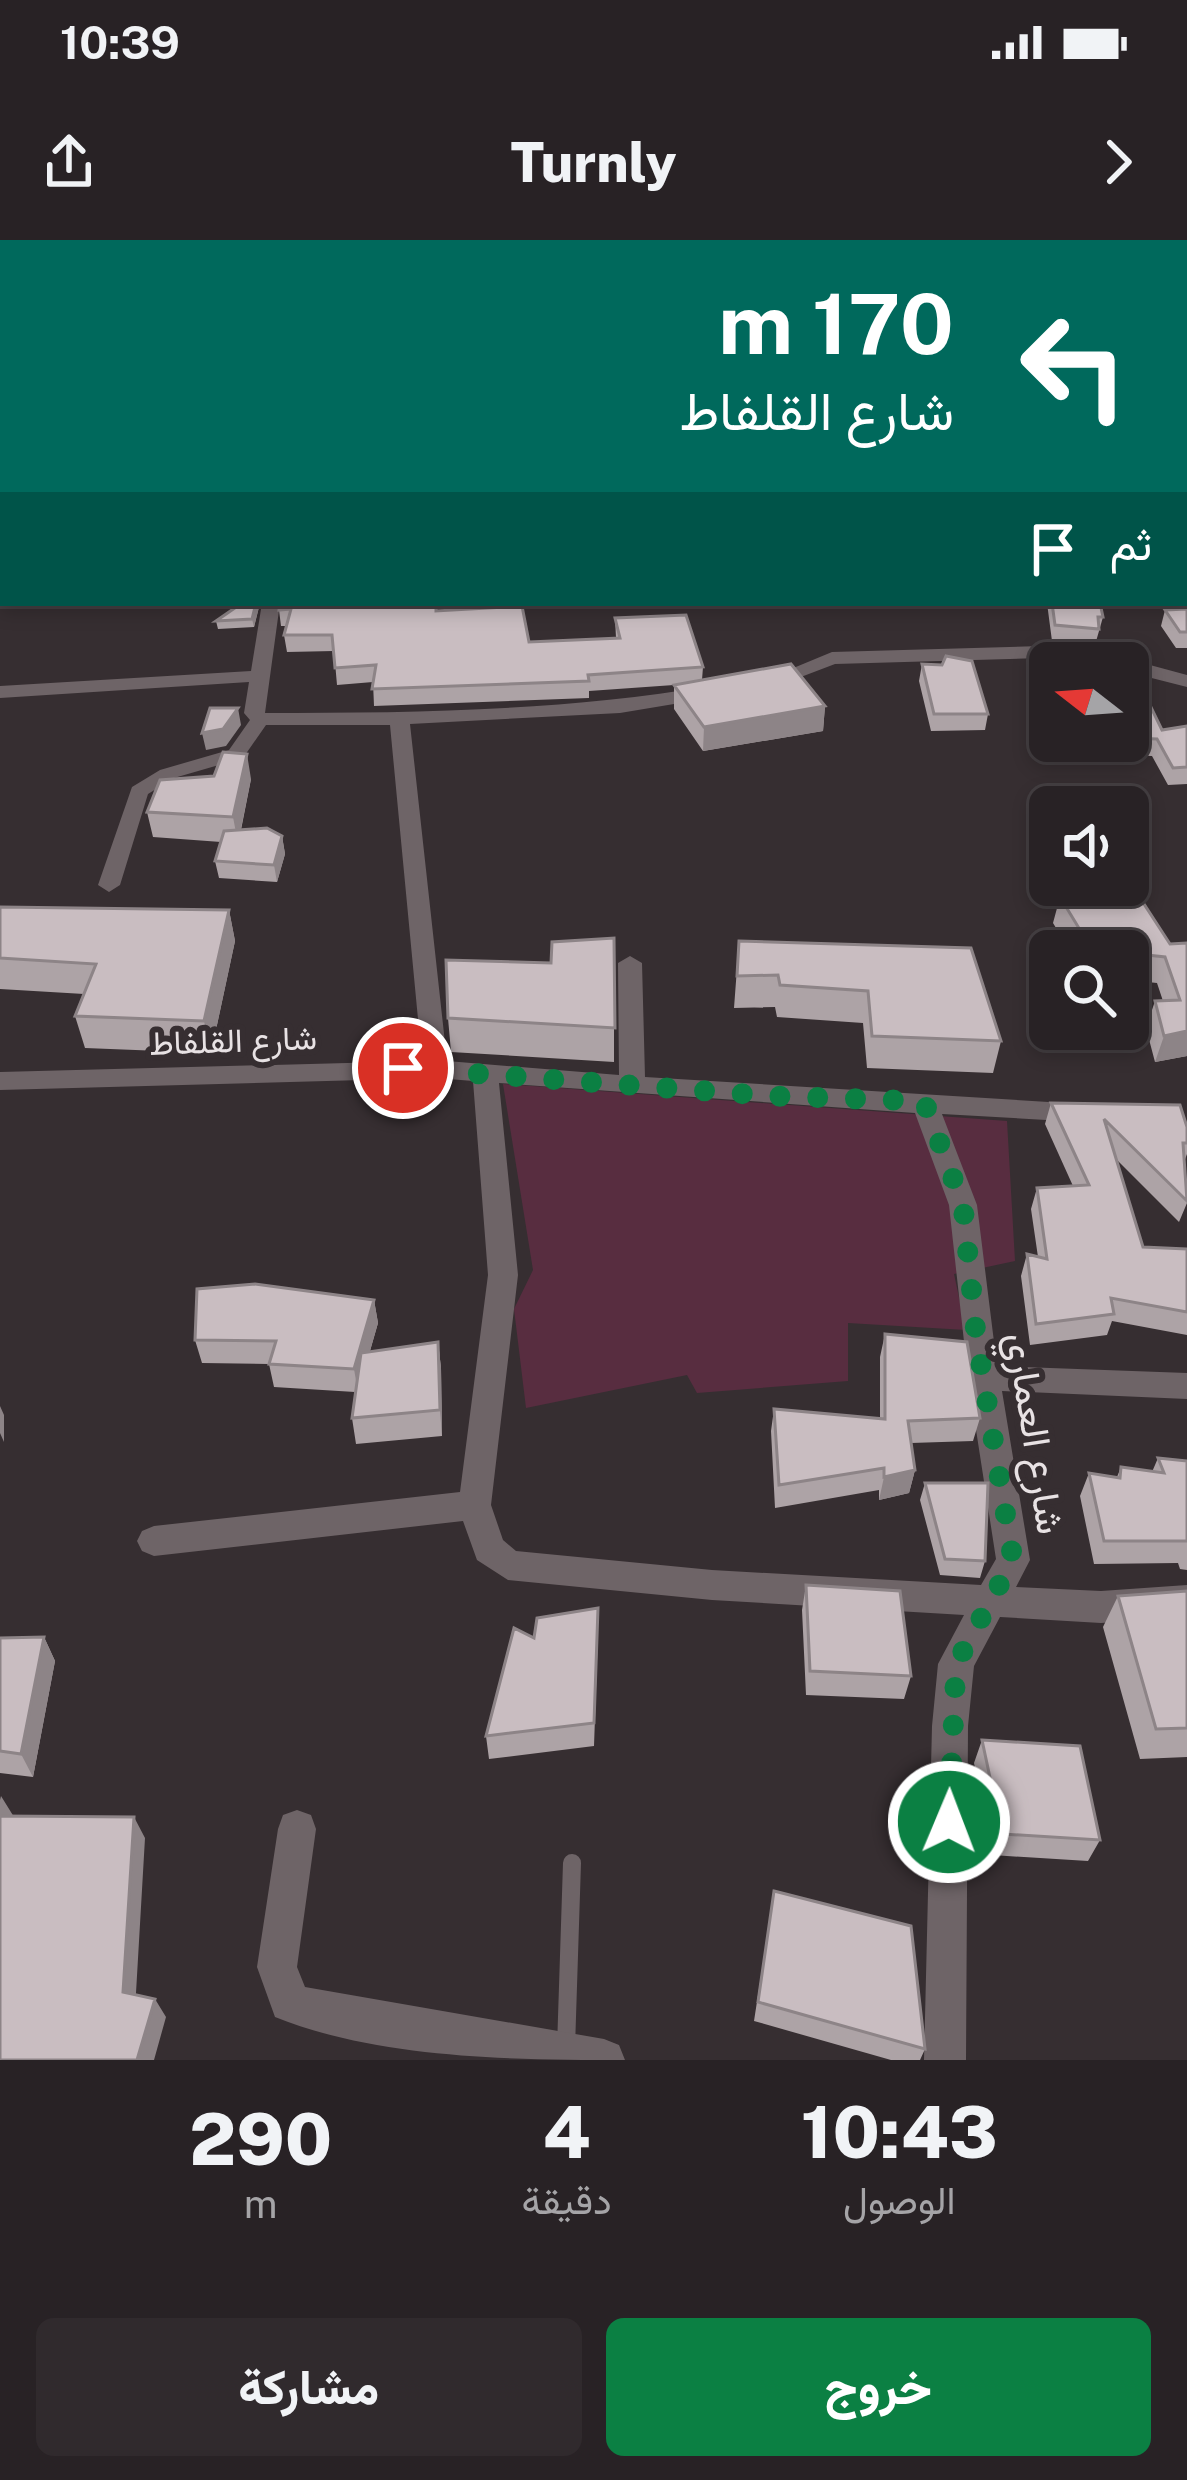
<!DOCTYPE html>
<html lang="ar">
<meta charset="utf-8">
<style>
body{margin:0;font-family:"Public Sans",Vazirmatn,sans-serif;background:#302a2d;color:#f1f3f6;direction:rtl;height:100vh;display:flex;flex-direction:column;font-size:45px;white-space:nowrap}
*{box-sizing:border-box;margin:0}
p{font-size:39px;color:#a5a4a7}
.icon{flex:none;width:66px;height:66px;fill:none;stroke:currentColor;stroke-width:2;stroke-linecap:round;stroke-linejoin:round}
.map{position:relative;height:1820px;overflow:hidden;direction:ltr}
.details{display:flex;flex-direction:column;background:#282225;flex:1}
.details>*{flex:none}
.guide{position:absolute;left:0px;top:0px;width:1188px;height:366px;box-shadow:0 6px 18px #0003,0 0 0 3px #443f42;direction:rtl;background:#00695c;color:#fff;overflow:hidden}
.needle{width:78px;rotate:287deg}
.tools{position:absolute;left:1029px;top:402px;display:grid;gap:24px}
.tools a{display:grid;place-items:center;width:120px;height:120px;border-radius:18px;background:#282225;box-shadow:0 6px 18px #0003,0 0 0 3px #443f42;font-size:60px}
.pin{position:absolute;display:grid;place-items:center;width:102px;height:102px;color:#fff;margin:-51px;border:6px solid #fff;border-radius:50%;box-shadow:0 3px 12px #0007}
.me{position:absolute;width:132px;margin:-66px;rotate:1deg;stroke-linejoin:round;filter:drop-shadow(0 0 9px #0008)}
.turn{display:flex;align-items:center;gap:42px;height:252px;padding:0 36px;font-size:54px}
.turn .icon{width:156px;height:156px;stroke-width:2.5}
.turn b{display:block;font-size:84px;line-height:102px}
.then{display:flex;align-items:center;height:114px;padding:0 36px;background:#0003;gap:24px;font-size:45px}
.eta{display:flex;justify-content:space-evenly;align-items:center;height:204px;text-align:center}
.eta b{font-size:72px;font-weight:800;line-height:84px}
.action{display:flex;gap:24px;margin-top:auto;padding:24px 36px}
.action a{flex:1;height:138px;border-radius:18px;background:#0b8043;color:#fff;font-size:48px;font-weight:800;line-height:138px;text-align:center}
.action a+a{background:#302a2d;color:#f1f3f6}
.status{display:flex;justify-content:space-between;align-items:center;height:84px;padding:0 60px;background:#282225;direction:ltr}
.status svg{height:33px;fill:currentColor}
header{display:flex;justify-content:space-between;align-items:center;height:156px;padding:0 36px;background:#282225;font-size:54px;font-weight:800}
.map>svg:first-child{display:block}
.green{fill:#582d40}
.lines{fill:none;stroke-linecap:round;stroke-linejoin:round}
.service{stroke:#6e6467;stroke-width:18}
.minor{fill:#6e6467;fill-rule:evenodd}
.tertiary{fill:#6e6467;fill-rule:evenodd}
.wall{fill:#ada3a6}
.shaded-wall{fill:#8d8487}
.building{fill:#c9bdc1;stroke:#8d8487;stroke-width:3}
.route{stroke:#0b8043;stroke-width:21;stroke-dasharray:0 37.8}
.labels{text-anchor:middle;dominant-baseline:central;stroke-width:12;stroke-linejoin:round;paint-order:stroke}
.street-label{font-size:33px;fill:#e8e2e4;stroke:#362e31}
.near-street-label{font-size:39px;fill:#e8e2e4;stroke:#362e31}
</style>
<div class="status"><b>10:39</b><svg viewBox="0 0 49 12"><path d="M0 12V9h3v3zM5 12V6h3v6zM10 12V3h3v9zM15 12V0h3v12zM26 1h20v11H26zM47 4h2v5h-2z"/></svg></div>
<header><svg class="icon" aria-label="forward" viewBox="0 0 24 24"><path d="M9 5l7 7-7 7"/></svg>Turnly<svg class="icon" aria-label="share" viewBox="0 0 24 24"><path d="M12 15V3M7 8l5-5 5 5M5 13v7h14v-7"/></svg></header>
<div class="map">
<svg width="1187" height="1820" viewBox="0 0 1187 1820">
<rect width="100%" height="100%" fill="#362e31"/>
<path class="green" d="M503,844L1007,881L1015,1021L954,1034L966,1090L848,1083V1141L697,1153L687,1135L526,1168L514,1069L533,1030Z"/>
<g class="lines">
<path class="service" d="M566,1808L572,1623"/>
<path class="minor" d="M3,67V77L0,78V68Z
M3,333V347L0,348V334Z
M262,363H280L265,473C414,473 563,471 710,446L720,452L710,458L620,473L410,484L447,821L619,835L618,723L630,716L642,723L645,837L1081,864L1094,873L1081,882L942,874L977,965L997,1126L1187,1133V1159L1002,1151L1030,1320L1016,1347L1101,1351L1187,1345V1377L1101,1383L1000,1377L974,1426L968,1486L966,1820H924L932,1486L938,1424L964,1375L712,1360L508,1340L477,1320L463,1281L154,1316L142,1311L137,1301L142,1291L154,1286L460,1252L488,1035L473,841L436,838L0,850V832L422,821L390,485H266L243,518L174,538L148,554L120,645L109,652L98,645L132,547L160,530L229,510L250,480L244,473L249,442L0,458V446L251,431ZM499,843L915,873L949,965L968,1138L996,1319L981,1345L712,1330L516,1311L503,1300L491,1265L518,1035Z
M1076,405L1187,435V447L1128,432V423H1098L1075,417L835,424L772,448L755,444L832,412Z
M297,1570L311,1575L316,1589L297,1727L305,1747L604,1799L619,1805L625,1820C515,1820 379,1819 275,1777L257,1727L278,1589L283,1575Z"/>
<path class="tertiary" d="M1185,100H1187V108H1185Z
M0,134H3V144H0Z"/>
</g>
<path class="wall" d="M0,0H118L115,3H3V44L0,47Z
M242,363H260L254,387L218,389L216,381Z
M1047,363H1100L1103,377L1095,405L1052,401Z
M1187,369V408H1176L1161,386L1165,370Z
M279,370L437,371L529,402L616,398L615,378L703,427L702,440L825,466L823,491L703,511L674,469V445L589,451V458L374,466L373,442L337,445L334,411L287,412L284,395L287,386H281Z
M1055,406L1100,419L1099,423H1052Z
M922,424L988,474L985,490L931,491L919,441Z
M1128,426L1162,490L1187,486V544L1168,545L1152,516L1121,515L1115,501H1128Z
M251,539L241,590L282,596L285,614L277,642L219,638L215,621L221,602L153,597L147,572Z
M1060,657L1170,704L1187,703V816L1155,822L1146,788L1155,761H1163L1157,743L1128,740V711H1070L1053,683Z
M0,667L229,670L235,701L211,813L85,808L75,776L84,754L0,749Z
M614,698V822L451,812L448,778L551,723Z
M739,701L1001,801L993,833L867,828L863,783L777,777L775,767L734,768Z
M1051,863L1187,887V914L1184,922L1187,963L1179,982L1116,919L1143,1007L1187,1072V1095L1112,1081L1107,1095L1030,1105L1021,1036L1027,1014L1038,1017L1031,969L1037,948L1073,946L1045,884Z
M374,1060L378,1083L370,1111L438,1102L441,1128L442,1196L356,1204L352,1178L355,1152L274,1147L269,1124L202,1123L195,1100Z
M885,1094L980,1178L973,1201L911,1203L915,1230L909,1253L879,1260V1250L775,1268L771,1191L774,1169L880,1179V1117Z
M1158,1218L1187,1221V1330L1180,1329L1178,1323L1094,1324L1080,1256L1089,1233L1117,1237L1121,1227L1152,1232Z
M925,1243L985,1321L980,1338L940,1335L920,1260Z
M806,1345L911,1436L904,1459L806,1455L802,1370Z
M1187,1351V1517L1140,1519L1103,1387L1118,1356Z
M598,1392L594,1506L489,1519L486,1496L534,1398Z
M44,1397L55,1421L33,1537L0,1533V1398Z
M982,1500L1100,1600L1088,1621L992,1615L974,1523Z
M774,1651L925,1809L920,1820H891L754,1781Z"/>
<path class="shaded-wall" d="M173,363H214L174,367Z
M256,363H260L254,387L252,379Z
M825,466L823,491L703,511L704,487Z
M238,468L241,485L226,506L206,510L202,493Z
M247,514L251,539L238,603L233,577Z
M282,596L285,614L277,642L274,625Z
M229,670L235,701L211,813L204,781Z
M1187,791V816L1155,822L1164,796Z
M374,1060L378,1083L358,1152L354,1129Z
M438,1102L441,1128L442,1196L440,1170Z
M0,1166L4,1175V1202L0,1193Z
M915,1230L909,1253L879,1260L884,1237Z
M44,1397L55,1421L33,1537L21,1514Z
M1,1556L14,1577L0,1582V1560Z
M134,1577L145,1598L135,1770L123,1752Z
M155,1759L166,1777L154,1820H137Z"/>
<path class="building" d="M0,0H33L30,3H3V31L0,34Z
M591,0H774L775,3H592Z
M1040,0H1085L1087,3H1042Z
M1185,11H1187V64L1185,62Z
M242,363H256L252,379L216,381Z
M280,363H436V371L522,366L529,402L620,398L615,378L686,375L703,427L588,435L589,441L372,449L376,425L335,428L332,395H284L291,369L279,370Z
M1052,363H1100L1103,377H1098L1099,389L1055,385Z
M1187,369V392H1180L1165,370Z
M1055,406L1100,411V419L1056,423Z
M946,416L972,421L988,474H934L922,424L942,425Z
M791,424L825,466L704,487L674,445Z
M1128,426H1131L1162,490L1187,486V527L1173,528L1157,499L1128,498Z
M210,468H238L223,489L202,493Z
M223,512L247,514L233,577L147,572L160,540L214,536Z
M267,588L282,596L274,625L215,621L224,591Z
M1060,657L1142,661L1170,704L1187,703V791L1164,796L1155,761L1180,760L1165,717L1128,713V711L1091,708Z
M0,667L229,670L204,781L75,776L96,724L0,718Z
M614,698L615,788L448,778L446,720L551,723L552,702Z
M739,701L971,708L1001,801L872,796L868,751L780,745L778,735L737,736Z
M1051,863L1180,865L1187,887V903H1183L1187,961L1104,879L1143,1007L1187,1009V1072L1111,1058L1114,1074L1036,1084L1027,1014L1047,1019L1037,948L1089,945Z
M255,1044L374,1060L354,1129L269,1124L276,1101L195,1100L197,1049Z
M885,1094L967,1102L980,1178L908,1181L915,1230L884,1237V1228L779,1245L774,1169L885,1179Z
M438,1102L440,1170L352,1178L361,1113Z
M1158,1218L1187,1221V1301H1104L1089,1233L1120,1238L1121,1227L1164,1233Z
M925,1243H988L985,1321L945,1319Z
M806,1345L900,1351L911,1436L810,1431Z
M1187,1351V1488L1156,1489L1118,1356Z
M598,1368L594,1483L486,1496L514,1388L534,1398L537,1378Z
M44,1397L21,1514L0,1511V1398Z
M982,1500L1080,1506L1100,1600L1002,1594Z
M0,1576L134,1577L123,1752L155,1759L137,1820H0Z
M774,1651L911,1686L925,1809L758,1762Z"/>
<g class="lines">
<path class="route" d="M403,828L773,856L924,861L963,965L976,1094L1013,1320L956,1424L949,1582"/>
</g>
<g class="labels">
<g class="street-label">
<text transform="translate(233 800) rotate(-2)">شارع القلفاط</text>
</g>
<g class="near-street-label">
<text transform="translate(1036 1193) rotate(81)">شارع العماري</text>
</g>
</g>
</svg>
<div class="tools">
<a><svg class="needle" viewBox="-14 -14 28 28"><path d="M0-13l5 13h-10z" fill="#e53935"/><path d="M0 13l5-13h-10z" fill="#a5a4a7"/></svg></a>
<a><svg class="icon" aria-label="sound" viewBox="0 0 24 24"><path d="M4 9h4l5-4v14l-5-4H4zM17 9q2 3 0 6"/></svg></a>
<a><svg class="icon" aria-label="search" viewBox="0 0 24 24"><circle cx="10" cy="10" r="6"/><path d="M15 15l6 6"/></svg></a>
</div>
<div class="pin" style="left:403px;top:828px;background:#d93025"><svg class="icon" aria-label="arrive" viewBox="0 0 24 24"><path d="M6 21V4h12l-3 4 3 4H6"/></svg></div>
<svg class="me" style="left:949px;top:1582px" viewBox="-20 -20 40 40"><circle r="17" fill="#0b8043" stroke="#fff" stroke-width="3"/><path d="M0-11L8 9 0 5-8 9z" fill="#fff"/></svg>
<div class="guide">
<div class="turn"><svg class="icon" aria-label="left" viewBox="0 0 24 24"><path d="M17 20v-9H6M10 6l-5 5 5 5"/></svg><div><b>170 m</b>شارع القلفاط</div></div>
<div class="then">ثم<svg class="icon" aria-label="arrive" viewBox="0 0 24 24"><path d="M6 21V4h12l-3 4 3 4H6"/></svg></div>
</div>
</div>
<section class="details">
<div class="eta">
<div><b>10:43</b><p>الوصول</p></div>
<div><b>4</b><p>دقيقة</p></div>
<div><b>290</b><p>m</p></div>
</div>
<div class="action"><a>خروج</a><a>مشاركة</a></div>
</section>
